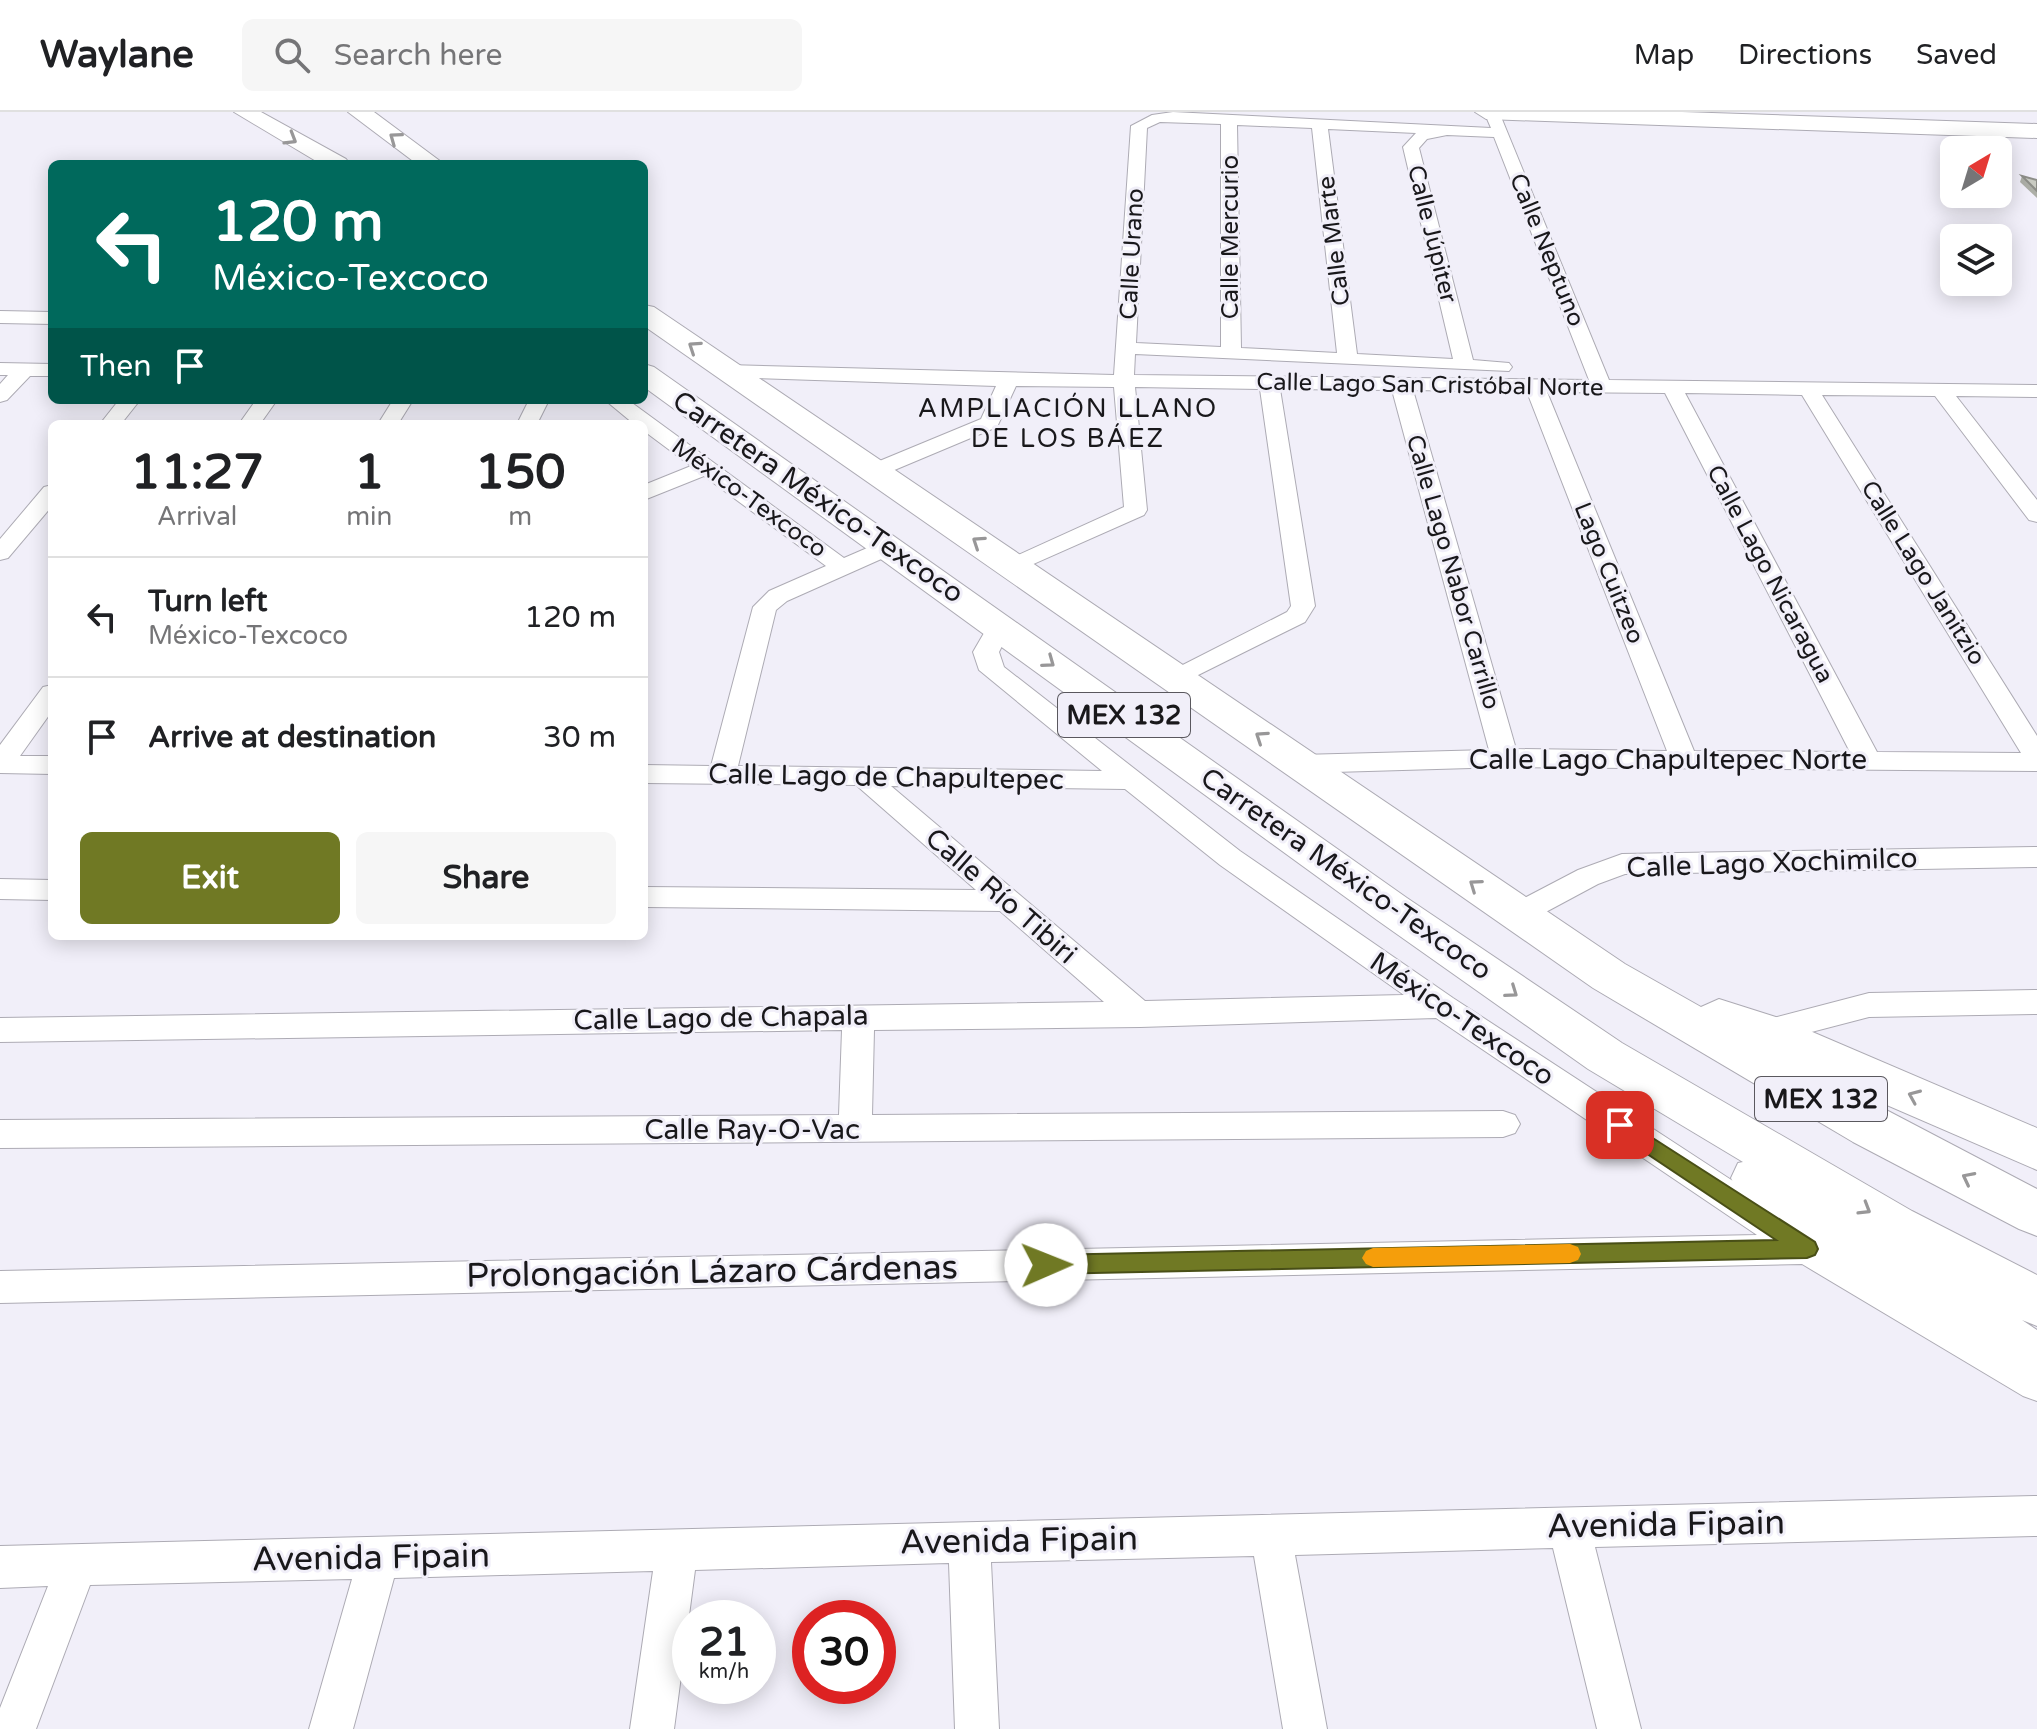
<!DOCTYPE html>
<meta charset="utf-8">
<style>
body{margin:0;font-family:"Varela Round",sans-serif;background:#f6f6f6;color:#202124;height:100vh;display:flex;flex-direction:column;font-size:30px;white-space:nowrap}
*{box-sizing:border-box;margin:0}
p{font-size:26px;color:#757577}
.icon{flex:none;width:44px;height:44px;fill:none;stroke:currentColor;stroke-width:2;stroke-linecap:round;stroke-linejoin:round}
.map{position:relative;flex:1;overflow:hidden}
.panel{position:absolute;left:48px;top:308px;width:600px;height:520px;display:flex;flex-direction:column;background:#fff;border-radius:12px;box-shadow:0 4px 20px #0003}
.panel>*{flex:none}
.top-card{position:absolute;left:48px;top:48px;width:600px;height:244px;border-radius:12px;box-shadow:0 4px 20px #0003;background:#00695c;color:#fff;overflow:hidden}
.needle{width:52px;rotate:38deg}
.tools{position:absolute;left:1940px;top:24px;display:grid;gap:16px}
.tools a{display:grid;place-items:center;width:72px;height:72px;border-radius:12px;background:#fff;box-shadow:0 4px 20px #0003;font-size:40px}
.speed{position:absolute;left:672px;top:1488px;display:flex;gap:16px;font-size:40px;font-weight:700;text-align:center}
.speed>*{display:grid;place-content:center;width:104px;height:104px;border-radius:50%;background:#fff;box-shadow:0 4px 20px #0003;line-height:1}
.speed small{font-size:20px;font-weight:400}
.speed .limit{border:12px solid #d22;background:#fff;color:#111}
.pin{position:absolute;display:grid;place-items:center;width:68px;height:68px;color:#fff;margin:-34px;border-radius:16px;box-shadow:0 4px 12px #0006}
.me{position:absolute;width:88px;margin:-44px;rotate:89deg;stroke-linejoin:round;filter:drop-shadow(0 0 6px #0008)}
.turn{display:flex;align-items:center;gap:28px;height:168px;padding:0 32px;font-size:36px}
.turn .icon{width:104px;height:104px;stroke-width:2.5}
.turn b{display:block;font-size:56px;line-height:68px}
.then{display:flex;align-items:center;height:76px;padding:0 32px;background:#0003;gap:16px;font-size:30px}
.eta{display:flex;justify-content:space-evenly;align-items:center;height:136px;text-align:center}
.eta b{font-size:48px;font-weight:800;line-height:56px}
.cta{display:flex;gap:16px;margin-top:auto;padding:16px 32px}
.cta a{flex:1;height:92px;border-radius:12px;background:#707924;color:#fff;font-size:32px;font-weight:800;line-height:92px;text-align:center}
.cta a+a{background:#f6f6f6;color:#202124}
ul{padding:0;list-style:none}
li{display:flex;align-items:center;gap:24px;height:120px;padding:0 32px;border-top:2px solid #e0e0e0}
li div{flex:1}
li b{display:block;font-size:30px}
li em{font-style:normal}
header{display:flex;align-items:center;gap:48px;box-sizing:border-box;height:112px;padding:0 40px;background:#fff;border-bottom:2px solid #e0e0e0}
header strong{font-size:38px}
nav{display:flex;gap:44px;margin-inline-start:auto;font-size:28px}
.search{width:560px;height:72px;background:#f6f6f6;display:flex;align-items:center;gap:20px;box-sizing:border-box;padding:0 28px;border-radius:12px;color:#757577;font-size:30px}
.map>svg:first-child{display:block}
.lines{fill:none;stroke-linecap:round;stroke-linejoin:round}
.street-casing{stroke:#adabb4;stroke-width:2}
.primary-casing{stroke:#adabb4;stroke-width:2}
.highway-casing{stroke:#adabb4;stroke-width:2}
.street{fill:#fff;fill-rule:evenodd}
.primary{fill:#fff;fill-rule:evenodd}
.highway{fill:#fff;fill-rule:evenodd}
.wall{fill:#adafa7}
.building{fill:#c9cbc2;stroke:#8d8e88;stroke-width:2}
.oneway{stroke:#989798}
.route{fill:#707924;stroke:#494f17;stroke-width:2}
.slow{fill:#f59e0b}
.labels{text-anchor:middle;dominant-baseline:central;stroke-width:6;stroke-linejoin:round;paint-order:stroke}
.far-street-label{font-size:24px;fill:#19181b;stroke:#f1eff9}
.far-neighbourhood-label{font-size:26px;letter-spacing:2px;fill:#19181b;stroke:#f1eff9}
.shield{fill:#f1eff9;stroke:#5a585e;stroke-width:2}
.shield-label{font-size:26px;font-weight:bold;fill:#19181b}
.street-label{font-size:28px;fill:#19181b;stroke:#f1eff9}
.near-street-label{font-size:34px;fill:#19181b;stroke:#f1eff9}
</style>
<header>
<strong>Waylane</strong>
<div class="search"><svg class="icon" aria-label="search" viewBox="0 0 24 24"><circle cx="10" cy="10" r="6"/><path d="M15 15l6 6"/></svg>Search here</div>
<nav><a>Map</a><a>Directions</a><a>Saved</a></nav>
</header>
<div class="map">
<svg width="2037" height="1617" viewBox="0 0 2037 1617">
<rect width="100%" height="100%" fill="#f1eff9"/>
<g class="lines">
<defs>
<path id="street" d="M1173,0L1491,16L1485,2L1499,0L1609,268L2037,273V285L1956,284L2037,388V410L2029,408L1935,284L1822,283L2037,624V659L1505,655L1300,661L1290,658L1286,652L1290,646L1300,643L1489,638L1392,278L1280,277L1315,494L1305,510L1174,575L1165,572L1161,567L1165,562L1287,500L1291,494L1260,277L1135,275L1147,398L1144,403L1013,461L1005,459L1001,454L1005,449L1124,395L1114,275L1016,274L997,315L873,367L865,365L862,360L865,355L981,307L996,274L727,265L717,259L727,253L1114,263L1131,14L1152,3ZM1160,10L1221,12V235L1136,231L1147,16ZM1237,13L1312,16L1337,241L1241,236ZM1328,17L1416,21L1403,35L1453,247L1357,242ZM1447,23L1494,25L1589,268L1134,263L1135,242L1509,259L1512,255L1509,251L1473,248L1419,36L1427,27ZM1413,278L1527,280L1667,639L1516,637ZM1547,280L1665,281L1850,640L1694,639ZM1685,281L1802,283L2021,641L1877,640Z
M0,199L52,200V212L0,211Z
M0,251L52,252V264H30L7,288L0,290V272L8,263H0Z
M119,288H140L121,312H100Z
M256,288H277L260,312H239Z
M393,288H413L398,312H378Z
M529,288H549L537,312H517Z
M605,288H628L844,446L881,430H897L901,435L897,440L787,489L776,498L738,654L1102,659L979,558L973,540L991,509H1009L1012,514L999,540L1004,555L1240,739L1453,886L1820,1126L2037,1252V1289L2023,1284L1802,1152L0,1191V1159L1757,1123L1436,906L1140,915L874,918L872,1003L1503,999L1515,1003L1520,1012L1515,1021L1503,1025L0,1036V1008L839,1003L842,918L0,930V906L1104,890L1000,799L644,795V775L976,778L856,673L644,671V653L711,654L753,495L769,479L826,454L704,364L644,388V373L691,354L644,319V312H634ZM891,674L1125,677L1220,753L1404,883L1145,889Z
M52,373V394L8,446L0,448V427L44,375Z
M52,573V599L20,644H52V662L0,661V633L43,575Z
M2037,735V755L1625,762L1598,772L1529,809L1518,813L1507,809L1503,802L1507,795L1578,758L1622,742Z
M0,767L52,768V788L0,787Z
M2037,878V902L1869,905L1765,932L1754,929L1749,920L1754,911L1869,881Z
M2037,1384V1424L1595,1435L1641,1617H1597L1553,1436L1295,1443L1327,1617H1283L1254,1444L991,1450L999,1617H955L949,1451L695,1458L674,1617H630L653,1459L394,1466L353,1617H309L352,1467L90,1473L36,1617H0V1596L48,1474L0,1476V1434Z"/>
<path id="primary" d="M1475,0H1682L2037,12V26L1486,7Z"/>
<path id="highway" d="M234,0H261L346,47L350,52H321Z
M348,0H374L444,52H417Z
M644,193L654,195L1625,852L1701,895L1719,887L1782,907L2037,1016V1058L1829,968L2037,1077V1124L2019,1117L1853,1030L1593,876L644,214Z
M644,252L654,255L1407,786L1622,931L1912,1099L2037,1163V1214L2022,1208L2037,1218V1273L2017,1266L1738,1081L1731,1066L1738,1051L1743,1050L1588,957L1377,808L644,275Z"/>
</defs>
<use href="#street" class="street-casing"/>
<use href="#primary" class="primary-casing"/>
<use href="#highway" class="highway-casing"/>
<use href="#street" class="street"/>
<use href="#primary" class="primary"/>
<use href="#highway" class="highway"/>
</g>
<path class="wall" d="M2022,64L2037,68V86L2020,70Z"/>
<path class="building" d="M2022,64L2037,68V79Z"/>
<defs><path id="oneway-chevron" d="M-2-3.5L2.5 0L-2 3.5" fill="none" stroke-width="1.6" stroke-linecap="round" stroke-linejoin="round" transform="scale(2)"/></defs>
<g class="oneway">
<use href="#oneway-chevron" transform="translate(395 26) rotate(-144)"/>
<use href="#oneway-chevron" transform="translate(291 27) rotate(31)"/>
<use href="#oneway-chevron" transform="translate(694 235) rotate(-146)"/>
<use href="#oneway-chevron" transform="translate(978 430) rotate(-146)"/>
<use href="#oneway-chevron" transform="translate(1049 550) rotate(36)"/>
<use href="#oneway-chevron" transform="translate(1261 625) rotate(-146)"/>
<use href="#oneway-chevron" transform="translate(1475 773) rotate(-145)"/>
<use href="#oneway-chevron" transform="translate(1512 880) rotate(35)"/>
<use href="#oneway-chevron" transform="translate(1914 984) rotate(-157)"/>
<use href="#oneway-chevron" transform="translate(1968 1066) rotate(-153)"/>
<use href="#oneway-chevron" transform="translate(1865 1097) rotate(31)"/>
</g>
<path class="route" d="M1620,1005L1815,1130L1818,1137L1815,1143L1807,1146L1046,1162L1038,1159L1035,1153L1038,1146L1046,1143L1776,1128L1613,1019L1610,1013L1613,1007Z"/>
<path class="slow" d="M1570,1132L1578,1135L1581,1142L1578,1148L1570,1151L1373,1155L1366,1152L1362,1146L1366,1139L1373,1136Z"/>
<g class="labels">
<g class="far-street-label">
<text transform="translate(1432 122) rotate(76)">Calle Júpiter</text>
<text transform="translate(1230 125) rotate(-90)">Calle Mercurio</text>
<text transform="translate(1334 129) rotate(-97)">Calle Marte</text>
<text transform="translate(1547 138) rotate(68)">Calle Neptuno</text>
<text transform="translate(1132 142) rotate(-87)">Calle Urano</text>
<text transform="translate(1430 273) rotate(1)">Calle Lago San Cristóbal Norte</text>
<text transform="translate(749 386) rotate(36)">México-Texcoco</text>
<text transform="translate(1453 460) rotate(74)">Calle Lago Nabor Carrillo</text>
<text transform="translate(1609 461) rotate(68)">Lago Cuitzeo</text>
<text transform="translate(1923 461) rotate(58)">Calle Lago Janitzio</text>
<text transform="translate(1770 462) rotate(62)">Calle Lago Nicaragua</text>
</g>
<g class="far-neighbourhood-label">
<text x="1068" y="296">AMPLIACIÓN LLANO<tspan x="1068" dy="30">DE LOS BÁEZ</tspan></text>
</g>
<g class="shield">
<rect x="1058" y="581" width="132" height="44" rx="6"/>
<rect x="1755" y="965" width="132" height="44" rx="6"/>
</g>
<g class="shield-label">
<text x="1124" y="603">MEX 132</text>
<text x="1821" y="987">MEX 132</text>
</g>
<g class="street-label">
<text transform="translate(818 385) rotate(35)">Carretera México-Texcoco</text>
<text x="1668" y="648">Calle Lago Chapultepec Norte</text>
<text transform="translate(886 665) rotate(1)">Calle Lago de Chapultepec</text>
<text transform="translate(1772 751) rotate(-2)">Calle Lago Xochimilco</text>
<text transform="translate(1346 762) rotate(35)">Carretera México-Texcoco</text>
<text transform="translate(1001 784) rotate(41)">Calle Río Tibiri</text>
<text transform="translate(721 906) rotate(-1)">Calle Lago de Chapala</text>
<text transform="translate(1462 907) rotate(34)">México-Texcoco</text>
<text x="752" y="1018">Calle Ray-O-Vac</text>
</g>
<g class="near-street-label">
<text transform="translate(712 1160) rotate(-1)">Prolongación Lázaro Cárdenas</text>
<text transform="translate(1666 1413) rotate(-1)">Avenida Fipain</text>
<text transform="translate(1019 1429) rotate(-1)">Avenida Fipain</text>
<text transform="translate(371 1446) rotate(-1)">Avenida Fipain</text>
</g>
</g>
</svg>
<div class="tools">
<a><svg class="needle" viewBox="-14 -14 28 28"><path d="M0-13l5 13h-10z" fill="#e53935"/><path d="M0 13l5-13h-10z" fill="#757577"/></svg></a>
<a><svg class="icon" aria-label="layers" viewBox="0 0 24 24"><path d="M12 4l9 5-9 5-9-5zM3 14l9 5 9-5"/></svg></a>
</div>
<div class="speed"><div>21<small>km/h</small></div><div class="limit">30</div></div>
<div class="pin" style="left:1620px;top:1013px;background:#d93025"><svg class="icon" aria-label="arrive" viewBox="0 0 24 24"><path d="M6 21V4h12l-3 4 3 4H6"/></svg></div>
<svg class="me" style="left:1046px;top:1153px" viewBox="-20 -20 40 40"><circle r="19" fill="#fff"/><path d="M0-13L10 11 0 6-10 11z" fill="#707924"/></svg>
<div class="top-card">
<div class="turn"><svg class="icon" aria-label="left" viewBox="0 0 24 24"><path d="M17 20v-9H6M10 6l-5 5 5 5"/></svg><div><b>120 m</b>México-Texcoco</div></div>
<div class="then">Then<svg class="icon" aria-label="arrive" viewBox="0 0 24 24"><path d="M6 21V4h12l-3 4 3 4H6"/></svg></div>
</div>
<section class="panel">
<div class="eta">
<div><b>11:27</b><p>Arrival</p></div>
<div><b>1</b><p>min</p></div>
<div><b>150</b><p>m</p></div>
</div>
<ul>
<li><svg class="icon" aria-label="left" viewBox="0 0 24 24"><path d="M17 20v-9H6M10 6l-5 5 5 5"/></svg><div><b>Turn left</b><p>México-Texcoco</p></div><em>120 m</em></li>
<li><svg class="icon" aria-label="arrive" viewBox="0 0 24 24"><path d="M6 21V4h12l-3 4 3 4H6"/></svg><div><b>Arrive at destination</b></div><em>30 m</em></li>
</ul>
<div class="cta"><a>Exit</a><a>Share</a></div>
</section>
</div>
